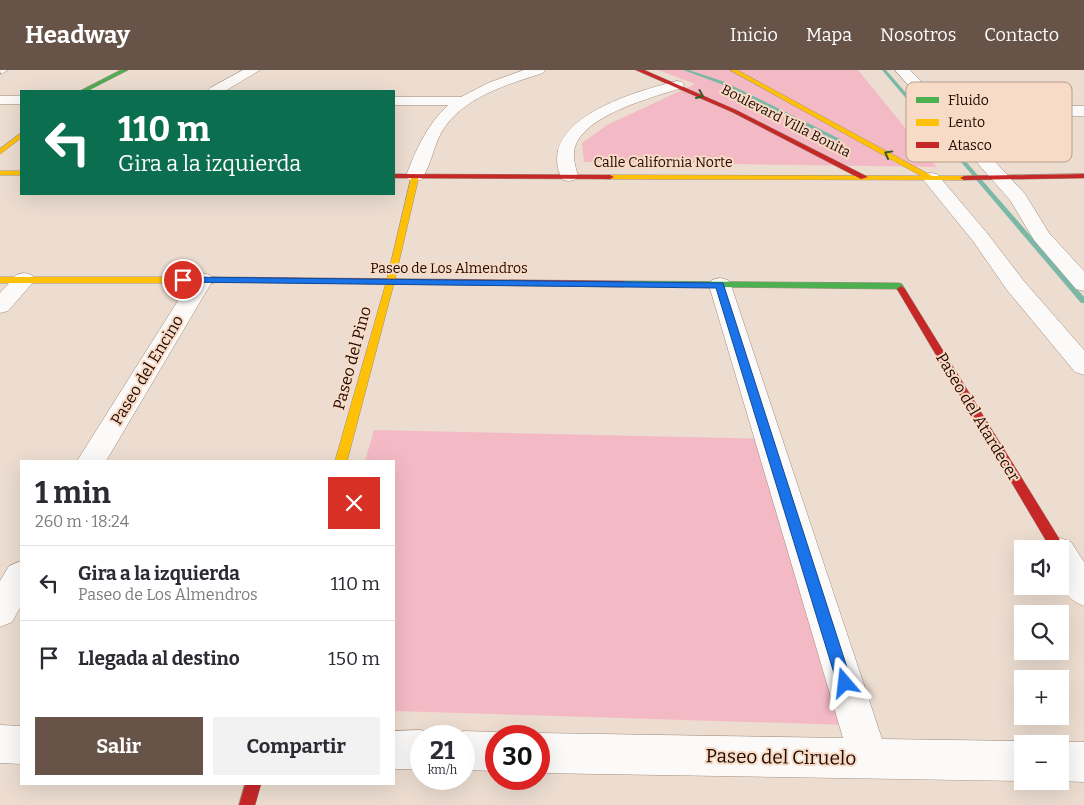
<!DOCTYPE html>
<html lang="es">
<meta charset="utf-8">
<style>
body{margin:0;font-family:Bitter,serif;background:#f2f2f3;color:#2b2b33;height:100vh;display:flex;flex-direction:column;font-size:19px;white-space:nowrap}
*{box-sizing:border-box;margin:0}
p{font-size:16px;color:#7c7c81}
.icon{flex:none;width:28px;height:28px;fill:none;stroke:currentColor;stroke-width:2;stroke-linecap:round;stroke-linejoin:round}
.map{position:relative;flex:1;overflow:hidden}
.details{position:absolute;left:20px;top:390px;width:375px;height:325px;display:flex;flex-direction:column;background:#fff;border-radius:0px;box-shadow:0 5px 20px #0002}
.details>*{flex:none}
.top-card{position:absolute;left:20px;top:20px;width:375px;height:105px;border-radius:0px;box-shadow:0 5px 20px #0002;background:#0b6e4f;color:#fff;overflow:hidden}
.controls{position:absolute;left:1014px;top:470px;display:grid;gap:10px}
.controls a{display:grid;place-items:center;width:55px;height:55px;border-radius:0px;background:#fff;box-shadow:0 5px 20px #0002;font-size:25px}
.speed{position:absolute;left:410px;top:655px;display:flex;gap:10px;font-size:25px;font-weight:700;text-align:center}
.speed>*{display:grid;place-content:center;width:65px;height:65px;border-radius:50%;background:#fff;box-shadow:0 5px 20px #0002;line-height:1}
.speed small{font-size:12px;font-weight:400}
.speed .limit{border:8px solid #d22;background:#fff;color:#111}
.pin{position:absolute;display:grid;place-items:center;width:42px;height:42px;color:#fff;margin:-21px;border:2px solid #fff;border-radius:50%;box-shadow:0 1px 5px #0007}
.me{position:absolute;width:55px;margin:-28px;rotate:343deg;stroke-linejoin:round;filter:drop-shadow(0 0 4px #0008)}
.turn{display:flex;align-items:center;gap:18px;height:105px;padding:0 15px;font-size:22px}
.turn .icon{width:65px;height:65px;stroke-width:2.5}
.turn b{display:block;font-size:35px;line-height:42px}
.round{display:grid;place-items:center;flex:none;width:52px;height:52px;border-radius:0px;background:#f2f2f3}
.head{display:flex;align-items:center;justify-content:space-between;height:85px;padding:0 15px}
h1{font-size:30px;font-weight:700;line-height:38px}
.action{display:flex;gap:10px;margin-top:auto;padding:10px 15px}
.action a{flex:1;height:58px;border-radius:0px;background:#685349;color:#fff;font-size:20px;font-weight:700;line-height:58px;text-align:center}
.action a+a{background:#f2f2f3;color:#2b2b33}
ul{padding:0;list-style:none}
li{display:flex;align-items:center;gap:15px;height:75px;padding:0 15px;border-top:1px solid #e1e1e2}
li div{flex:1}
li b{display:block;font-size:19px}
li em{font-style:normal}
header{display:flex;align-items:center;gap:30px;box-sizing:border-box;height:70px;padding:0 25px;background:#685349;color:#fff}
header strong{font-size:24px}
nav{display:flex;gap:28px;margin-inline-start:auto;font-size:18px}
.map>svg:first-child{display:block}
.green{fill:#f3bac5}
.lines{fill:none;stroke-linecap:round;stroke-linejoin:round}
.stream{fill:#7bb8a7;fill-rule:evenodd}
.street-casing{stroke:#9f8c7b;stroke-width:1}
.fast-casing{stroke:#9f8c7b;stroke-width:1}
.slow-casing{stroke:#9f8c7b;stroke-width:1}
.jam-casing{stroke:#9f8c7b;stroke-width:1}
.street{fill:#fcfaf8;fill-rule:evenodd}
.fast{fill:#4caf50;fill-rule:evenodd}
.slow{fill:#ffc107;fill-rule:evenodd}
.jam{fill:#c62828;fill-rule:evenodd}
.oneway{stroke:#365c28}
.route{fill:#1a73e8;stroke:#114b97}
.labels{text-anchor:middle;dominant-baseline:central;stroke-width:4;stroke-linejoin:round;paint-order:stroke}
.far-street-label{font-size:14px;fill:#210900;stroke:#f8dbc6}
.street-label{font-size:16px;fill:#210900;stroke:#f8dbc6}
.near-street-label{font-size:19px;fill:#210900;stroke:#f8dbc6}
.key{fill:#f8dbc6;stroke:#b89c8b;stroke-width:1}
.key-label{font-size:14px;fill:#210900}
</style>
<header>
<strong>Headway</strong>
<nav><a>Inicio</a><a>Mapa</a><a>Nosotros</a><a>Contacto</a></nav>
</header>
<div class="map">
<svg width="1084" height="735" viewBox="0 0 1084 735">
<rect width="100%" height="100%" fill="#edddd1"/>
<path class="green" d="M658,0H858L937,97L584,92L582,73L607,55L695,14Z
M374,360L770,369L848,655L394,641V391H365Z"/>
<g class="lines">
<path class="stream" d="M683,0H689L725,12L842,70L837,71L721,14Z
M882,0H886L1084,227V233H1081L955,85L941,83L943,72ZM947,76L952,81H946Z"/>
<defs>
<path id="street" d="M0,0H8L1,4Z
M243,0H260L225,21H208L210,18Z
M524,0H545L543,3C506,15 462,27 441,63C433,78 431,96 421,110L415,111L409,110L406,106C416,79 427,55 448,35H394V27H461L488,13Z
M895,0H910L943,35L1084,36V46L952,45L1025,124L1049,163L1084,201V221L1076,219L1034,170L1010,130Z
M677,11L682,12L684,15L682,18C653,27 592,43 577,72C571,83 575,95 578,106L575,110L569,111L563,110C557,101 556,90 558,80C569,40 641,20 677,11Z
M0,26H21V34H0Z
M931,103L937,104L987,163L1023,210L1084,280V305L1075,302L1007,220L973,171L925,112L922,108L925,104Z
M24,203L32,205L35,210L8,241L0,243V223L16,205Z
M202,203L210,205L213,210L106,391H77L191,210L194,205Z
M720,208L728,210L731,215L882,669L1022,671L1028,674H1022V711L539,703V666H532L539,663L843,668L709,215L712,210Z
M1060,468L1071,472L1084,492V536C1057,526 1060,504 1060,479H1046L1049,472Z
M21,491V536L12,552L0,557V511L9,496Z
M0,655L21,656V694L0,693Z
M421,660L435,666H421V699H394V661Z
M464,661L496,662L505,666H496V701L464,700V666H452Z
M1060,672H1084V712L1059,711L1060,674H1056Z"/>
<path id="fast" d="M121,0H128L87,21H80Z
M624,211L899,213L902,214L905,219L901,222L896,219L621,216L620,214Z"/>
<path id="slow" d="M730,0H737L932,106H964L968,108L964,110L607,109V105H610L921,106Z
M21,63V68L0,84V79Z
M0,101H21V105H0Z
M412,104L419,106L394,213L347,391H335L386,213Z
M0,207H214L218,210L214,213H0Z"/>
<path id="jam" d="M636,0H644L736,40L868,107L861,109L732,42Z
M394,104L610,105L614,107L610,109L394,108Z
M1084,104V108L964,110L960,108L964,106Z
M214,207L624,211L628,214L624,217L211,212V208Z
M901,216L905,219L1063,475L1064,479L1063,483L1060,484V479H1051L897,219Z
M245,714H261L255,735H239Z"/>
</defs>
<use href="#street" class="street-casing"/>
<use href="#fast" class="fast-casing"/>
<use href="#slow" class="slow-casing"/>
<use href="#jam" class="jam-casing"/>
<use href="#street" class="street"/>
<use href="#fast" class="fast"/>
<use href="#slow" class="slow"/>
<use href="#jam" class="jam"/>
</g>
<defs><path id="oneway-chevron" d="M-2-3.5L2.5 0L-2 3.5" fill="none" stroke-width="1.6" stroke-linecap="round" stroke-linejoin="round" transform="scale(1.25)"/></defs>
<g class="oneway">
<use href="#oneway-chevron" transform="translate(700 25) rotate(24)"/>
<use href="#oneway-chevron" transform="translate(888 84) rotate(-151)"/>
</g>
<path class="route" d="M183,207L723,213L852,613L850,618L845,621L840,618L837,613L716,218L179,212L178,210Z"/>
<g class="labels">
<g class="far-street-label">
<text transform="translate(786 51) rotate(27)">Boulevard Villa Bonita</text>
<text x="663" y="92">Calle California Norte</text>
<text x="449" y="198">Paseo de Los Almendros</text>
</g>
<g class="street-label">
<text transform="translate(352 288) rotate(-75)">Paseo del Pino</text>
<text transform="translate(147 300) rotate(-59)">Paseo del Encino</text>
<text transform="translate(978 347) rotate(59)">Paseo del Atardecer</text>
</g>
<g class="near-street-label">
<text transform="translate(781 687) rotate(1)">Paseo del Ciruelo</text>
</g>
</g>
<rect x="906" y="12" width="166" height="80" rx="8" class="key"/>
<rect x="916" y="27" width="23" height="6" fill="#4caf50"/>
<rect x="916" y="49" width="23" height="7" fill="#ffc107"/>
<rect x="916" y="72" width="23" height="6" fill="#c62828"/>
<g class="key-label">
<text x="948" y="35">Fluido</text>
<text x="948" y="57">Lento</text>
<text x="948" y="80">Atasco</text>
</g>
</svg>
<div class="controls">
<a><svg class="icon" aria-label="sound" viewBox="0 0 24 24"><path d="M4 9h4l5-4v14l-5-4H4zM17 9q2 3 0 6"/></svg></a>
<a><svg class="icon" aria-label="search" viewBox="0 0 24 24"><circle cx="10" cy="10" r="6"/><path d="M15 15l6 6"/></svg></a>
<a>+</a>
<a>−</a>
</div>
<div class="speed"><div>21<small>km/h</small></div><div class="limit">30</div></div>
<div class="pin" style="left:183px;top:210px;background:#d93025"><svg class="icon" aria-label="arrive" viewBox="0 0 24 24"><path d="M6 21V4h12l-3 4 3 4H6"/></svg></div>
<svg class="me" style="left:845px;top:613px" viewBox="-20 -20 40 40"><path d="M0-17L14 15 0 8-14 15z" fill="#1a73e8" stroke="#fff" stroke-width="4"/></svg>
<div class="top-card">
<div class="turn"><svg class="icon" aria-label="left" viewBox="0 0 24 24"><path d="M17 20v-9H6M10 6l-5 5 5 5"/></svg><div><b>110 m</b>Gira a la izquierda</div></div>
</div>
<section class="details">
<div class="head"><div><h1>1 min</h1><p>260 m · 18:24</p></div><a class="round" style="background:#d93025;color:#fff"><svg class="icon" aria-label="close" viewBox="0 0 24 24"><path d="M6 6l12 12M18 6L6 18"/></svg></a></div>
<ul>
<li><svg class="icon" aria-label="left" viewBox="0 0 24 24"><path d="M17 20v-9H6M10 6l-5 5 5 5"/></svg><div><b>Gira a la izquierda</b><p>Paseo de Los Almendros</p></div><em>110 m</em></li>
<li><svg class="icon" aria-label="arrive" viewBox="0 0 24 24"><path d="M6 21V4h12l-3 4 3 4H6"/></svg><div><b>Llegada al destino</b></div><em>150 m</em></li>
</ul>
<div class="action"><a>Salir</a><a>Compartir</a></div>
</section>
</div>
